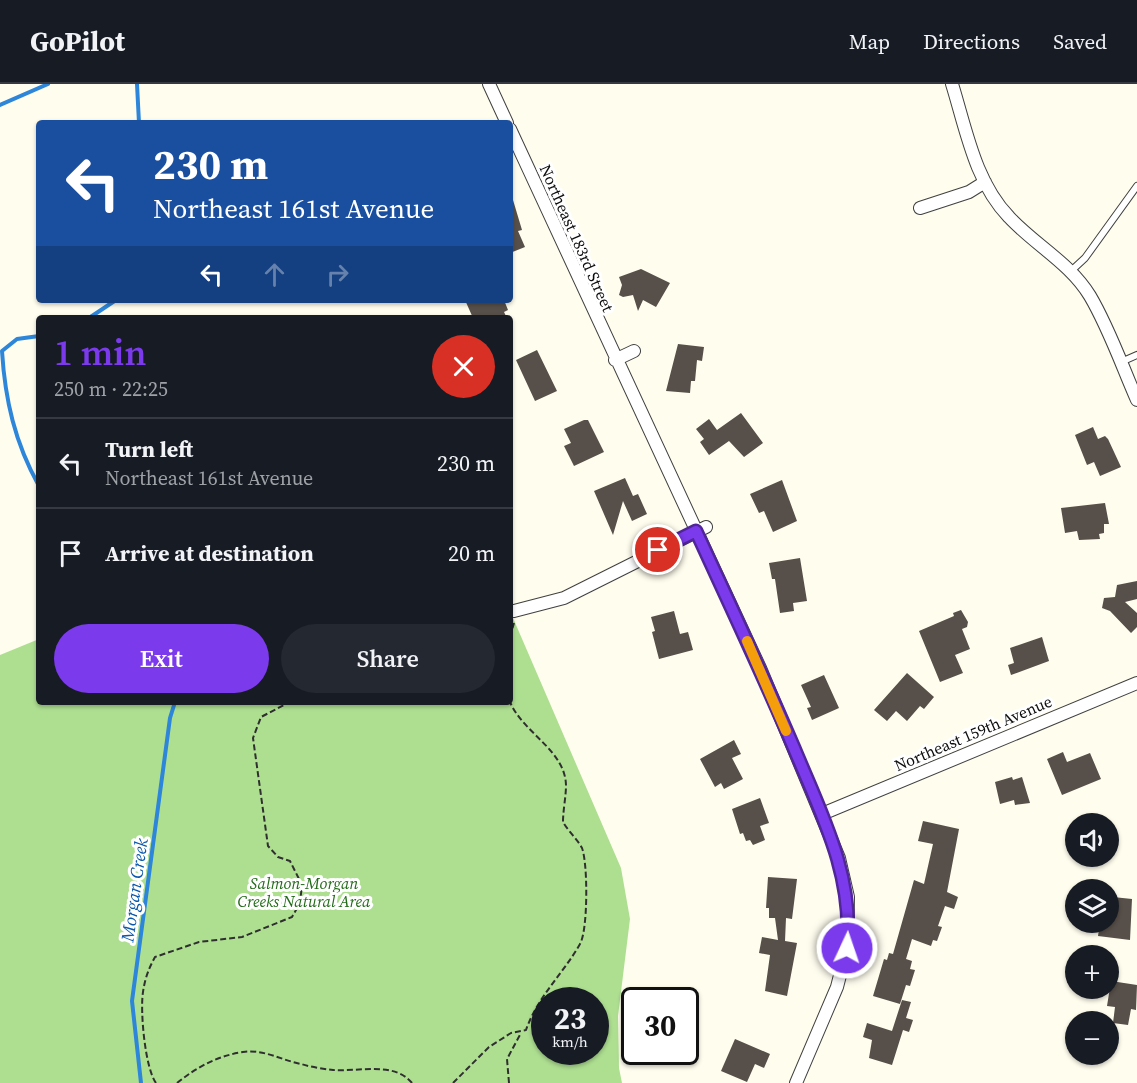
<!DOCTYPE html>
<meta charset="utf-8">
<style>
body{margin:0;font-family:"Source Serif 4",serif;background:#242831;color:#f1f3f6;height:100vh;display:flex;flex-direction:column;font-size:22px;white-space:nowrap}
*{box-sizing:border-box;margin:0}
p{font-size:20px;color:#9ea1a6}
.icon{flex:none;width:33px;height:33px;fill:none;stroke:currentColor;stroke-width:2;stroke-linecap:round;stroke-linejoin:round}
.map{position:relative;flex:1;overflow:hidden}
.panel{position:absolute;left:36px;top:231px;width:477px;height:390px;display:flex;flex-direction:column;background:#171b24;border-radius:6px;box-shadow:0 2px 4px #0004}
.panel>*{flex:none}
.guide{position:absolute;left:36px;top:36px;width:477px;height:183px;border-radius:6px;box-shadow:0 2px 4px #0004;background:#1a4fa0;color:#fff;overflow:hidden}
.tools{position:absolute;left:1065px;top:729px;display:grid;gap:12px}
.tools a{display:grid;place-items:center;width:54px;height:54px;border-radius:50%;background:#171b24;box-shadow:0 2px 4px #0004;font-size:30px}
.speed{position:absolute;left:531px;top:903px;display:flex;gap:12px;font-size:30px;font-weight:700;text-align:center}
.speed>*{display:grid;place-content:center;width:78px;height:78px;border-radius:50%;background:#171b24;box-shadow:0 2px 4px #0004;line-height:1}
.speed small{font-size:15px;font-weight:400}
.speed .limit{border:3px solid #111;border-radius:9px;background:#fff;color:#111}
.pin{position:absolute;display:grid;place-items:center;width:51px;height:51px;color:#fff;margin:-26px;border:3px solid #fff;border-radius:50%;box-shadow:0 2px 6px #0007}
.me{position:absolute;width:66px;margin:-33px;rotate:3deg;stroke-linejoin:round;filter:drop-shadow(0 0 4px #0008)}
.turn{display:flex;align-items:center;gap:21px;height:126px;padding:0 18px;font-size:27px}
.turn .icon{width:78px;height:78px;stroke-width:2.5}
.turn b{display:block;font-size:42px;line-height:51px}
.lanes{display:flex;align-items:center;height:57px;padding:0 18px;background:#0003;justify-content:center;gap:30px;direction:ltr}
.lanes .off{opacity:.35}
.round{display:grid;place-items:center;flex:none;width:63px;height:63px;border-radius:32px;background:#242831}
.overview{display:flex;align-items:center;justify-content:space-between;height:102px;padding:0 18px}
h1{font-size:36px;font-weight:600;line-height:45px;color:#7c3aed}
.button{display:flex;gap:12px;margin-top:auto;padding:12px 18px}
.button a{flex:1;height:69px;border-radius:36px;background:#7c3aed;color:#fff;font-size:24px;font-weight:600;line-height:69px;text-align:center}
.button a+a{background:#242831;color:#f1f3f6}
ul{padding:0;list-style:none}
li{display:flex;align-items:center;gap:18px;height:90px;padding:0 18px;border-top:2px solid #363941}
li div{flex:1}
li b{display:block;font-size:22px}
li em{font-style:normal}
header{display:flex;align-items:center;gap:36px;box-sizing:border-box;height:84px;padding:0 30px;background:#171b24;border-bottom:2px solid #363941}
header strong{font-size:28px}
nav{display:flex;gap:33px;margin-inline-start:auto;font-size:21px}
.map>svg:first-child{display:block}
.forest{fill:#aedf91;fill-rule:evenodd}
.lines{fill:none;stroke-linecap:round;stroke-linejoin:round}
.stream{stroke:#2d86d9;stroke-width:4}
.building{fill:#574f49}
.service-casing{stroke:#404040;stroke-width:8}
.minor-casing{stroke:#404040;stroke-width:14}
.path{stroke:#2f2f2f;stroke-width:2;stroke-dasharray:6 3;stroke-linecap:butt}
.service{stroke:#fff;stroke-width:6}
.minor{stroke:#fff;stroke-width:12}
.route-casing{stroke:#51269a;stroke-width:15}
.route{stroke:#7c3aed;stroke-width:10}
.slow{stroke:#f59e0b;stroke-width:10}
.labels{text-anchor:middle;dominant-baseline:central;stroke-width:6;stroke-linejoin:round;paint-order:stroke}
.street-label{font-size:16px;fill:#0d0d0d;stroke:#fff}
.park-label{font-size:16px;font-style:italic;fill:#226b18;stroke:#fff}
.water-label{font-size:18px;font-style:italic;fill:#0b58aa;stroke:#fff}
</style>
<header>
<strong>GoPilot</strong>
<nav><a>Map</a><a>Directions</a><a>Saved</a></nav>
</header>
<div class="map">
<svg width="1137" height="999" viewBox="0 0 1137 999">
<rect width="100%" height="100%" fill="#fffdee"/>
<path class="forest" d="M510,527L621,784L630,835L618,932L619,984L622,999H0V571L39,555V618H510ZM544,916H596V968H544Z"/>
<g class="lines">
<path class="stream" d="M137,0L139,39
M0,21L48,0
M89,234L116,216
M39,252L17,255L2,267C5,316 15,359 39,402
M141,999L132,917L170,634L175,618"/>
</g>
<path class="building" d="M510,116H513L522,146L518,147L525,163L510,169Z
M641,185L670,199L656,223L643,216L638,227L633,211L623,213L619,211L622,201L619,193Z
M465,216H504L508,226L504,228L507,234H473Z
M678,260L704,263L702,277L697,276L695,297H691L690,309L666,307Z
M537,266L557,307L535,317L516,276Z
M741,329L763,359L744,373L729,357L709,371L700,358L704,355L696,345L709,335L717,346Z
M584,336H588L604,368L574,382L564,362L571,359L564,345Z
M1093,343L1098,355L1105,352L1108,355L1121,383L1100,392L1094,378L1087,381L1075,351Z
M625,394L633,412L638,410L647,430L632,437L623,417L613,451L594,407Z
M782,396L797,437L773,448L764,427L759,429L750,410Z
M1105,419L1109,440H1104V449L1099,450L1100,455L1079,456L1077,447L1065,449L1061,424Z
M800,474L807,517L793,519L794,527L780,529L775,495H772L769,479Z
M1137,497V515L1125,518L1137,529V543L1131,549L1110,527L1102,524L1104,514L1115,513L1117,501Z
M961,526L968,538L967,543L962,545L970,565L955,571L963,589L940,598L919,547L954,532L953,529Z
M674,527L680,550L688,548L693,566L659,575L652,548L655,547L651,533Z
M1042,553L1049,577L1011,591L1008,581L1014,579L1010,564Z
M907,589L934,613L924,625L920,622L907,637L896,627L887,637L874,626Z
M824,591L839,624L812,636L807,624L811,623L801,601Z
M734,656L741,670L732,674L743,695L724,705L721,699L715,703L700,675Z
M1063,668L1067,678L1090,669L1101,695L1062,711L1047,675Z
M1012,693L1013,696L1022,693L1030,719L1015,721L1014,716L1000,720L995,698Z
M760,714L769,739L760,742L765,756L753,761L750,756L746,757L743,749L740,750L732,725Z
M923,737L959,745L947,808L958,813L954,825L945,822L938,842L942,843L937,857L933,856L931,862L912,855L906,875L912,877L910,885L915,886L910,902L906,901L900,920L873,912L884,875L887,876L889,869L893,870L914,796L924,800L933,760L918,757Z
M768,793L797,795L792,835L786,834L785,857L797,859L787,912L765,907L770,871L759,869L762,853L778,856L775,834H769V824H766Z
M1113,813L1132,815L1130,856L1098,852L1100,838H1108Z
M1111,897L1137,901L1136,926L1131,925L1128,941L1113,939L1115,923L1107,922Z
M902,916L911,918L906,934L913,936L909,948L903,946L892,981L869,974L872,956L863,953L867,939L892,947Z
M735,955L770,970L764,984L755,980L747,998L721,987Z"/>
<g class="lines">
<defs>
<path id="service" d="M1071,187L1085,174L1137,102
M1121,278L1137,271"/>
<path id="minor" d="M489,0L507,39
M952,0C966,45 975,98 1009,133C1035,161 1070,179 1090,212C1109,244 1122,282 1137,316
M510,45L760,584L839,774L848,813L847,864L837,903L796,999
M920,124L969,108L985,98
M615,276L634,267
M514,527L564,514L706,443
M822,730L1137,599"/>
</defs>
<use href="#service" class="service-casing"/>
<use href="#minor" class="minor-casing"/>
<path class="path" d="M510,553L514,539
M510,567V576
M156,999C145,984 140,927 143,908C145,894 149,884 155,873L199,858L242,853L292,833L300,819L302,801L290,777L278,773L268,762L253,654L261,633L290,618
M177,999C197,983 217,972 243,968C264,965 281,976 301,980C311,983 323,985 333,986C358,988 394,977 412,999
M453,999L489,963L511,949L526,946C538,912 563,890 580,860C588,846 588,780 582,764C578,756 568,747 563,738C563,726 566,713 566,701C565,666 523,649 510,618
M509,999L507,975L521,949"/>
<use href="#service" class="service"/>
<use href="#minor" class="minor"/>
</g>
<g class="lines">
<defs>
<path id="route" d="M658,466L696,447C729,519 763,591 794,664C821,729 854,791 847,864"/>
</defs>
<use href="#route" class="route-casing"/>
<use href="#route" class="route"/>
<path class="slow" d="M747,557L786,647"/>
</g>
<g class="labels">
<g class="street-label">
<text transform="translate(577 154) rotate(66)">Northeast 183rd Street</text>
<text transform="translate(973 649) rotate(-23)">Northeast 159th Avenue</text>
</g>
<g class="park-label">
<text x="304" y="799">Salmon-Morgan<tspan x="304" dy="18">Creeks Natural Area</tspan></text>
</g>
<g class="water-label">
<text transform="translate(134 806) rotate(-82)">Morgan Creek</text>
</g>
</g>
</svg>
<div class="tools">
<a><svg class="icon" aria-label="sound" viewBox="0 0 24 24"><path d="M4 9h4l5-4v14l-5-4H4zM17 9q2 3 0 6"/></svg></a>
<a><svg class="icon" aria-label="layers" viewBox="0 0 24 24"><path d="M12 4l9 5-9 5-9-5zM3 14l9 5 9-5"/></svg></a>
<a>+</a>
<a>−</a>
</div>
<div class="speed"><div>23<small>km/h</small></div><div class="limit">30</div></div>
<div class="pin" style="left:658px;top:466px;background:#d93025"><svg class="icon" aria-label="arrive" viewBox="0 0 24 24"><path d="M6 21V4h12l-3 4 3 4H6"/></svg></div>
<svg class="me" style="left:847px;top:864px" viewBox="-20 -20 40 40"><circle r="17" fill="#7c3aed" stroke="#fff" stroke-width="3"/><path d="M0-11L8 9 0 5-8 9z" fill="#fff"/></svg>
<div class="guide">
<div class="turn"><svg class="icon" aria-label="left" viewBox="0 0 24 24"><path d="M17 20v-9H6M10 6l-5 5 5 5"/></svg><div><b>230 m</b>Northeast 161st Avenue</div></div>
<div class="lanes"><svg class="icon" aria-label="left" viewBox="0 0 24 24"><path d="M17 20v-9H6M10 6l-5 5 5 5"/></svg><svg class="icon off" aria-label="ahead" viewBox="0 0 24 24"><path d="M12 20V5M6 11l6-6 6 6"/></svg><svg class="icon off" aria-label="right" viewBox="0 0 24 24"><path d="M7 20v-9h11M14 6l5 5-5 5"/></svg></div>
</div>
<section class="panel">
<div class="overview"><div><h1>1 min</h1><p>250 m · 22:25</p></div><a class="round" style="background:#d93025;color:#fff"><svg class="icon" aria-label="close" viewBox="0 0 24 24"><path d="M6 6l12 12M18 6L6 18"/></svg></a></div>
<ul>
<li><svg class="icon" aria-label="left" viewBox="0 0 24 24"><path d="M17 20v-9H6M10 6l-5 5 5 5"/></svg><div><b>Turn left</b><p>Northeast 161st Avenue</p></div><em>230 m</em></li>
<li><svg class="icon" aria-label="arrive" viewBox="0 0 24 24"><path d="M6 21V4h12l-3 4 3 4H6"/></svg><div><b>Arrive at destination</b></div><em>20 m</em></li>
</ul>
<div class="button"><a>Exit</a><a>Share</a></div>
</section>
</div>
